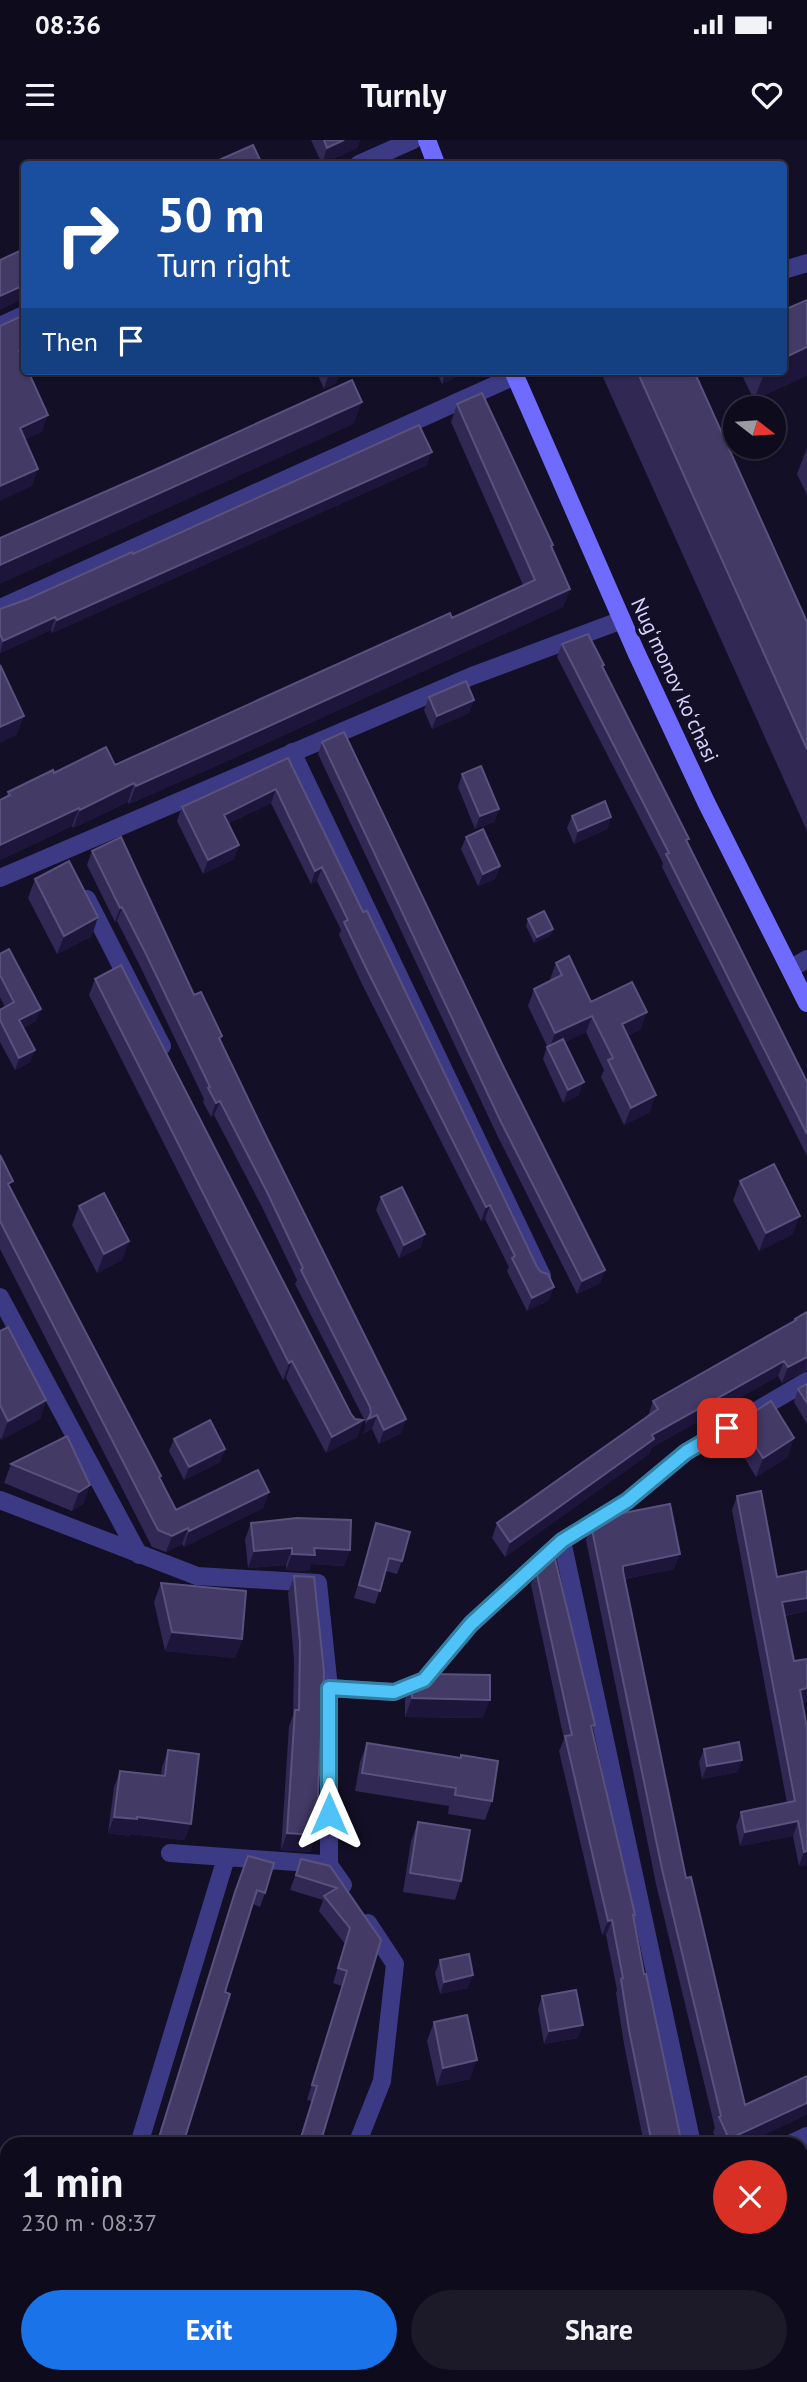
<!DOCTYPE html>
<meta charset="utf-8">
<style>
body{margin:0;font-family:"PT Sans",sans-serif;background:#1c1929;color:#f1f3f6;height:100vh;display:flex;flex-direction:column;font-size:26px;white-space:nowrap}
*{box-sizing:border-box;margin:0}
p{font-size:23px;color:#9b9ba3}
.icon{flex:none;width:38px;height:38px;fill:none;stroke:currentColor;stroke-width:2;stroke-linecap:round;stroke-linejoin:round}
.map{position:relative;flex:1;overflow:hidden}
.sheet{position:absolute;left:0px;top:1997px;width:808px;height:247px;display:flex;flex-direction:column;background:#0e0b1c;border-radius:21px 21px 0 0;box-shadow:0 2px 5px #0004,0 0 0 2px #2e2b3b}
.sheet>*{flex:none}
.top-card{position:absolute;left:21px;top:21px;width:766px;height:214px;border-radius:7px;box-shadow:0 2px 5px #0004,0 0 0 2px #2e2b3b;background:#1a4fa0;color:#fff;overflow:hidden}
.needle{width:46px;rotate:107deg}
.controls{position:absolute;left:723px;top:256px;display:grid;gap:14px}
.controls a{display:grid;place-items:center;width:63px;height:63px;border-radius:50%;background:#0e0b1c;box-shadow:0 2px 5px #0004,0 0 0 2px #2e2b3b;font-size:35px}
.pin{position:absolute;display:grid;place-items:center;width:60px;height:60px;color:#fff;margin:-30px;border-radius:14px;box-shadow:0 4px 10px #0006}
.me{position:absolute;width:77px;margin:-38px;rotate:0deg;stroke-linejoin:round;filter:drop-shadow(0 0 5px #0008)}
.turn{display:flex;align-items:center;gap:24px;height:147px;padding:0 21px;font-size:32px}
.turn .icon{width:91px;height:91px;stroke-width:2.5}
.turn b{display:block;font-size:49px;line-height:60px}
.then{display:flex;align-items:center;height:66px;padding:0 21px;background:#0003;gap:14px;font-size:26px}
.round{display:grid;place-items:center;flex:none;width:74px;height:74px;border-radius:37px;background:#1c1929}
.summary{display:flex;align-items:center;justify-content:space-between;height:119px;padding:0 21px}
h1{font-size:42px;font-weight:600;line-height:52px}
.button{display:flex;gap:14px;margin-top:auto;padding:14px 21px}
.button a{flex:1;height:80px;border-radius:42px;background:#1a73e8;color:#fff;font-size:28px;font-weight:600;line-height:80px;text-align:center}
.button a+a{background:#1c1929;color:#f1f3f6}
.status{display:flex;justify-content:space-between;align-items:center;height:49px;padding:0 35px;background:#0e0b1c;direction:ltr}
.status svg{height:19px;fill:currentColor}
header{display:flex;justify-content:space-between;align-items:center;height:91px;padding:0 21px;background:#0e0b1c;font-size:32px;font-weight:600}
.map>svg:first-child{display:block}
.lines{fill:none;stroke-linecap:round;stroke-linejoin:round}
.street{stroke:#3d3a85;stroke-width:18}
.secondary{stroke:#6f6bff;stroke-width:18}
.wall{fill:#312854}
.shaded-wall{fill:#1d163a}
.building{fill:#433a66;stroke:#5a527e;stroke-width:2}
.route-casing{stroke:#337fa1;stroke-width:18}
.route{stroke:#4fc3f7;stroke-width:12}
.labels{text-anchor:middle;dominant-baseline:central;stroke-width:7;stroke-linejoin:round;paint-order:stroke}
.street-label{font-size:21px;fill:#d9d4ff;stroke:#130f26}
</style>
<div class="status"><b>08:36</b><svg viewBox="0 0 49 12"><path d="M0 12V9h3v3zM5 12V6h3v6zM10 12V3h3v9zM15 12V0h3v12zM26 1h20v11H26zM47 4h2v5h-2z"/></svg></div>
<header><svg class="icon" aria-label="menu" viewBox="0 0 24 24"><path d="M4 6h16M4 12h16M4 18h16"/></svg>Turnly<svg class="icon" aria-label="heart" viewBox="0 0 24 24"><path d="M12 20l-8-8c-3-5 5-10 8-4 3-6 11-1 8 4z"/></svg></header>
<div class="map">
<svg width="807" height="2242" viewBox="0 0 807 2242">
<rect width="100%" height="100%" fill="#130f26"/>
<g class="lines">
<path class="street" d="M359,24L413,0
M784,130L807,123
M0,186L24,175
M0,468L515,236
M292,612L542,1136
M0,738L472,536L622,480
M87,759L162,906
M790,829L807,819
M0,1157L139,1415
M0,1360L197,1436L318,1443L329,1548V1725L343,1745
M562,1401L692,2004
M329,1548L394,1552L424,1540L471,1484L562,1401L627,1361L686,1312L807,1241
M170,1713L322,1724
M139,2004L226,1718
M357,2004L382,1941L395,1824L368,1783
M790,2004L807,1996
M267,2236L269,2242
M791,2236L794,2242"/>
<path class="secondary" d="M427,0L436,24
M513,231L636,512L706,662L807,863"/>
</g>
<path class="wall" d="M311,0H360L357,8L322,24Z
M316,231H350L339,236L336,243L324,249Z
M436,231H462L460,235L442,244Z
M603,231H706L705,234L697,237L807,482V691L602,235Z
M740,231H784L754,260Z
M457,264L553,405L552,409L570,449L563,467L227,621L129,664L128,662L73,688L72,686L0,720V660L7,656L8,652L54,633L115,625L452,478L523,445L451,282Z
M807,308V355L797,334Z
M427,325L52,493L51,490L0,513V469L28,459L133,414Z
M562,504L603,529L735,798L807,942V1016L662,727L663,723L557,517Z
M429,557L474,560L469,573L432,589L424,570Z
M322,602L504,928L605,1130L600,1143L577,1154L497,995L318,614Z
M288,618L549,1160L527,1171L507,1131L509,1127L485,1079L481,1081L361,842L339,795L341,790L317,741L311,744L271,663L229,683L239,705L234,719L203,734L177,681L182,667Z
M462,634L499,669L494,682L475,689L458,647Z
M572,676L611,677L607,689L574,704L567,688Z
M466,697L500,726L495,739L478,746L461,709Z
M92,711L222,896L221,901L265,994L406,1279L401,1293L379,1304L372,1289L363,1294L366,1286L365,1281L295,1144L297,1140L262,1067L214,975L211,977L203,962L204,959L140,826L117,781L115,782L87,725Z
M35,739L92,796L57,814L28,758Z
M528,779L553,789L550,796L534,803L526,786Z
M0,814L36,881L23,888L35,910L30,922L15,930L0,902V870L5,867L0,857Z
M556,823L591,862L641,889L627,896L650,972L624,985L601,937L604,930L586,892L565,902L579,955L563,963L543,919L547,906L528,866L534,849L550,841V839Z
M95,839L351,1274L355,1279L363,1280L357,1297L326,1313L286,1238L283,1240L89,855Z
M0,1015L10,1048L161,1336L160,1339L176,1370L269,1352L263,1368L184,1407L182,1404L166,1412L152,1407L0,1109Z
M740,1041L793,1094L759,1111L733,1060Z
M381,1057L421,1107L399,1118L376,1070Z
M79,1066L129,1101L122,1120L97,1133L72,1085Z
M807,1172V1230L782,1243L778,1236L651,1308L649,1314L505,1417L492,1398L497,1383L648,1276L653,1261L794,1181L795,1179Z
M0,1191L46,1260L40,1279L1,1300L0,1297Z
M807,1244V1284L794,1262L798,1249Z
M740,1281L788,1317L756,1337L734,1300Z
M174,1299L225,1309L220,1322L184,1340L169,1311Z
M11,1324L90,1345L83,1364L72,1371L4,1343Z
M737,1356L777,1437L807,1431V1471L785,1476L794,1521L807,1519V1562L802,1563L807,1588V1725L799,1726L793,1696L740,1706L736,1686L741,1672L787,1663L732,1370Z
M613,1375L674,1429L625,1439L686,1738L745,2004H719L713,1992L715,1988L656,1744L586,1400L591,1385Z
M251,1383L350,1410L344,1426L311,1424L309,1431L286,1430V1425L248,1428L245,1399Z
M376,1383L402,1421L397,1434L386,1431L375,1464L354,1458Z
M536,1430L593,1591L633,1779L644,1834L682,2004H644L624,1904L616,1853L617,1850L606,1795H602L559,1611L564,1599L531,1445Z
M294,1436L316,1695L310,1712L281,1710L289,1586L293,1575L294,1520L288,1453Z
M161,1443L242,1499L235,1518L165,1511L154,1462Z
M412,1541L483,1578L405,1577V1560Z
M367,1603L492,1661L485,1680L448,1674L449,1666L355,1651L360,1622Z
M704,1609L738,1632L702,1639L699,1622Z
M168,1610L191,1684L184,1700L131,1694L130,1696L108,1693L114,1647L120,1631L161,1635L162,1627Z
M418,1682L461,1741L455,1760L403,1752L411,1701Z
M248,1716L265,1753L260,1767L253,1764L225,1852L183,2004H156L230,1766Z
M301,1719L330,1726L381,1800L320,2004H298L312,1961L307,1960L342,1846L333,1843L345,1804L319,1771L323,1760L290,1750Z
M440,1820L468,1848L440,1854L435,1833Z
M542,1856L578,1898L544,1904L538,1869Z
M434,1882L470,1939L437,1946L427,1901Z
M802,2096L807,2107V2183L802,2173Z
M746,2236H790L793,2242H749Z"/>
<path class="shaded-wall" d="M344,0H360L357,8L322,24L327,8Z
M24,145V159L0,170V156Z
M807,207V236L754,260L765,231H784V218Z
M24,209V223L19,211Z
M337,231H350L339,236L336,243L324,249L328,236Z
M446,231H462L460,235L442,244Z
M674,231H706L705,234L666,251Z
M362,262L354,284L0,444V425Z
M48,275L42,292L14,305L20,288Z
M432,312L427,325L52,493L57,480Z
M38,329L32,346L0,361V346Z
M570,449L563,467L227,621L129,664L136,646Z
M55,477L51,490L0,513L3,501Z
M474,560L469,573L432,589L437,576Z
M24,576L17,595L0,603V587Z
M134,643L128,662L73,688L80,670Z
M276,649L271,663L219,688L224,675Z
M79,668L72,686L0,720V705Z
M499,669L494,682L475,689L480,676Z
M611,677L607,689L574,704L578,691Z
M239,705L234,719L203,734L208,720Z
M500,726L495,739L478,746L483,734Z
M322,727L317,741L311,744L315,731Z
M122,767L117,781L115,782L120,768Z
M98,777L92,796L57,814L64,796Z
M553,789L550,796L534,803L537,797Z
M41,869L36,881L15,893L19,880Z
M647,872L641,889L616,901L622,884Z
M592,876L586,892L549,910L555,893Z
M35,910L30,922L15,930L19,918Z
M584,942L579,955L563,963L568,950Z
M656,955L650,972L624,985L631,968Z
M220,961L214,975L211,977L216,963Z
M490,1065L485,1079L481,1081L486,1067Z
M800,1076L793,1094L759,1111L766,1093Z
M425,1094L421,1107L399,1118L404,1105Z
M129,1101L122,1120L97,1133L104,1114Z
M605,1130L600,1143L577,1154L582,1141Z
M554,1147L549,1160L527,1171L532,1158Z
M807,1217L806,1230L782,1243L788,1227Z
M292,1221L286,1238L283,1240L289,1223Z
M784,1221L778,1236L651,1308L649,1314L505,1417L510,1402L652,1295Z
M46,1260L40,1279L1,1300L8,1281Z
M377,1275L372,1289L363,1294L368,1279Z
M406,1279L401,1293L379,1304L384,1290Z
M363,1280L357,1297L326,1313L332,1297Z
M794,1298L788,1317L756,1337L763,1318Z
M225,1309L220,1322L184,1340L189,1327Z
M90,1345L83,1364L72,1371L79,1352Z
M269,1352L263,1368L184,1407L189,1391Z
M188,1388L182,1404L166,1412L172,1396Z
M292,1408L286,1425L248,1428L254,1411Z
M314,1408L350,1410L344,1426L311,1424L309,1431L286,1430L292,1414Z
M680,1414L674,1429L618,1440L623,1426Z
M807,1458V1471L777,1477L782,1462Z
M172,1492L242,1499L235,1518L165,1511Z
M807,1548V1562L794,1564L800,1550Z
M412,1558L490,1560L483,1578L405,1577Z
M742,1620L738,1632L702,1639L707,1626Z
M114,1677H137L191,1684L184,1700L131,1694L130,1696L108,1693Z
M798,1681L793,1696L740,1706L745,1692Z
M287,1693L316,1695L310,1712L281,1710Z
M807,1711V1725L799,1726L804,1712Z
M612,1780L606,1795H602L608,1781Z
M473,1835L468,1848L440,1854L444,1842Z
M583,1885L578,1898L544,1904L549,1891Z
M477,1920L470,1939L437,1946L443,1928Z
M807,1963V1975L745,2004H727L729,1999Z"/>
<path class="building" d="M324,0H344L327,8Z
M253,5L262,24H210Z
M24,109V145L0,156V120Z
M807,160V207L784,218V170Z
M24,175V209L19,211L24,223V231H28L48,275L20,288L38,329L0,346V186Z
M326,231H339L328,236Z
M637,231H694L807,482V609Z
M352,240L362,262L0,425V398L159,328Z
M482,253L553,405L551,406L570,449L234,602L136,646L134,643L80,670L79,668L0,705V660L10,655L8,652L53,630L54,633L106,607L115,625L450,473L452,478L535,440L457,264Z
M419,285L432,312L57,480L55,477L3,501L0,494V469L28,459L132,412L133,414Z
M588,494L604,525L602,526L689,699L686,700L807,942V994L666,714L669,713L562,504Z
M0,525L24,576L0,587Z
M466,541L474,560L437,576L429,557Z
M344,592L504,928L605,1130L582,1141L501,982L322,602Z
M288,618L363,772L367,771L537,1127L541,1132L548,1134L554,1147L532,1158L512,1118L515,1116L490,1065L486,1067L366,828L344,782L348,780L322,727L315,731L276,649L224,675L239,705L208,720L182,667Z
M481,626L499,669L480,676L462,634Z
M605,661L611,677L578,691L572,676Z
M483,689L500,726L483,734L466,697Z
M121,697L194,855L201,852L222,896L219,898L265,994L406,1279L384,1290L377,1275L368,1279L371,1273L370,1267L301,1130L303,1128L267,1052L220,961L216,963L208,948L210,947L145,812L122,767L120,768L92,711Z
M69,721L98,777L64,796L35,739Z
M544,771L553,789L537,797L528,779Z
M9,809L41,869L19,880L35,910L19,918L0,880V870L14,862L0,835V814Z
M569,816L591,862L632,842L647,872L622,884L656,955L631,968L608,920L613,918L592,876L555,893L534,849L562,835L556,823Z
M121,825L351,1274L355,1279L363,1280L332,1297L292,1221L289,1223L95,839Z
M563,899L584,942L568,950L547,907Z
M0,1015L13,1041L8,1044L161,1336L159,1337L176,1370L258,1330L269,1352L189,1391L188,1388L172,1396L158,1390L0,1081Z
M774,1024L800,1076L766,1093L740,1041Z
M402,1047L425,1094L404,1105L381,1057Z
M104,1053L129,1101L104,1114L79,1066Z
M807,1172V1217L788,1227L784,1221L652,1295L654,1299L510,1402L497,1383L658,1269L653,1261L796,1180L795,1179Z
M8,1187L46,1260L8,1281L0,1265V1191Z
M807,1244V1263L798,1249Z
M771,1261L794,1298L763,1318L740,1281Z
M210,1280L225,1309L189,1327L174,1299Z
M67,1296L90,1345L79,1352L11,1324Z
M761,1351L777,1437L807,1431V1458L782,1462L794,1521L807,1519V1548L800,1550L807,1588V1711L804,1712L798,1681L745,1692L741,1672L795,1661L737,1356Z
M670,1364L680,1414L623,1426V1431L686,1738L691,1737L745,1965L807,1936V1963L729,1999L719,1977L721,1976L662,1729L591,1385L609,1374L613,1373V1375Z
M297,1378L351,1380L350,1410L314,1408L315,1415L292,1414V1408L254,1411L251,1383Z
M376,1383L410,1392L402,1421L389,1418L380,1451L359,1445Z
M555,1419L595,1585L591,1586L635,1775H633L644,1834H646L682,2004H652L629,1890L621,1839L623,1838L612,1780L608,1781L565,1596L572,1595L536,1430L547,1420Z
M294,1436L314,1437L324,1532L316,1695L287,1693L295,1570H299L300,1503Z
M161,1443L246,1451L242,1499L172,1492Z
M430,1534L490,1535V1560L412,1558V1541Z
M739,1602L742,1620L707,1626L704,1609Z
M367,1603L461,1618V1615L498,1621L492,1661L455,1655L456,1648L362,1633Z
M168,1610L199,1614L191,1684L137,1677V1679L114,1677L120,1631L165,1636Z
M418,1682L470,1690L461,1741L410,1733Z
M248,1716L274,1723L265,1753L257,1750L225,1852L230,1854L183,2004H157L235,1752Z
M301,1719L330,1726L381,1800L320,2004H299L317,1946L312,1945L347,1831L338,1828L350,1788L324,1756L337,1748L296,1735Z
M469,1814L473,1835L444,1842L440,1820Z
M576,1850L583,1885L549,1891L542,1856Z
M467,1875L477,1920L443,1928L434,1882Z
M802,2096L807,2107V2158L802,2148Z
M322,2236H370L392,2242H320Z
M473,2236H503L501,2242H472Z
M557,2236L575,2240L574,2242H556Z
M759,2236H790L793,2242H762Z"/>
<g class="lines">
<defs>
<path id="route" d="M329,1674V1548L394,1552L424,1540L471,1484L562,1401L627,1361L686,1312L727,1288"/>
</defs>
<use href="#route" class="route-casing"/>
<use href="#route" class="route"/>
</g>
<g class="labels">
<g class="street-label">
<text transform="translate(675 540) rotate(65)">Nugʻmonov koʻchasi</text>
</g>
</g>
</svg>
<div class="controls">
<a><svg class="needle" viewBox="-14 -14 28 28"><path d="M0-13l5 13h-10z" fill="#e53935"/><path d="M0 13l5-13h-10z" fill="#9b9ba3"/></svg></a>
</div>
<div class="pin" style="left:727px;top:1288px;background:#d93025"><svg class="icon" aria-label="arrive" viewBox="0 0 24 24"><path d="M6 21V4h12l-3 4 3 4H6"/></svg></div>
<svg class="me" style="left:329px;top:1674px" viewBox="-20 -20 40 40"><path d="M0-17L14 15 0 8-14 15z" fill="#4fc3f7" stroke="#fff" stroke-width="4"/></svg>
<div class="top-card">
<div class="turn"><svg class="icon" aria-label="right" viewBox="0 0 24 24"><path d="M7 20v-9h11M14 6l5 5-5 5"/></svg><div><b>50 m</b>Turn right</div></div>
<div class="then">Then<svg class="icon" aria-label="arrive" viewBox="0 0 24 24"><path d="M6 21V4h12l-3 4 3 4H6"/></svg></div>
</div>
<section class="sheet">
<div class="summary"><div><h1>1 min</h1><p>230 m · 08:37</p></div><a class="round" style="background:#d93025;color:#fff"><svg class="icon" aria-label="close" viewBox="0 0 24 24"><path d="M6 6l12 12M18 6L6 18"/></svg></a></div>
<div class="button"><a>Exit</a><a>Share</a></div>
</section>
</div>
